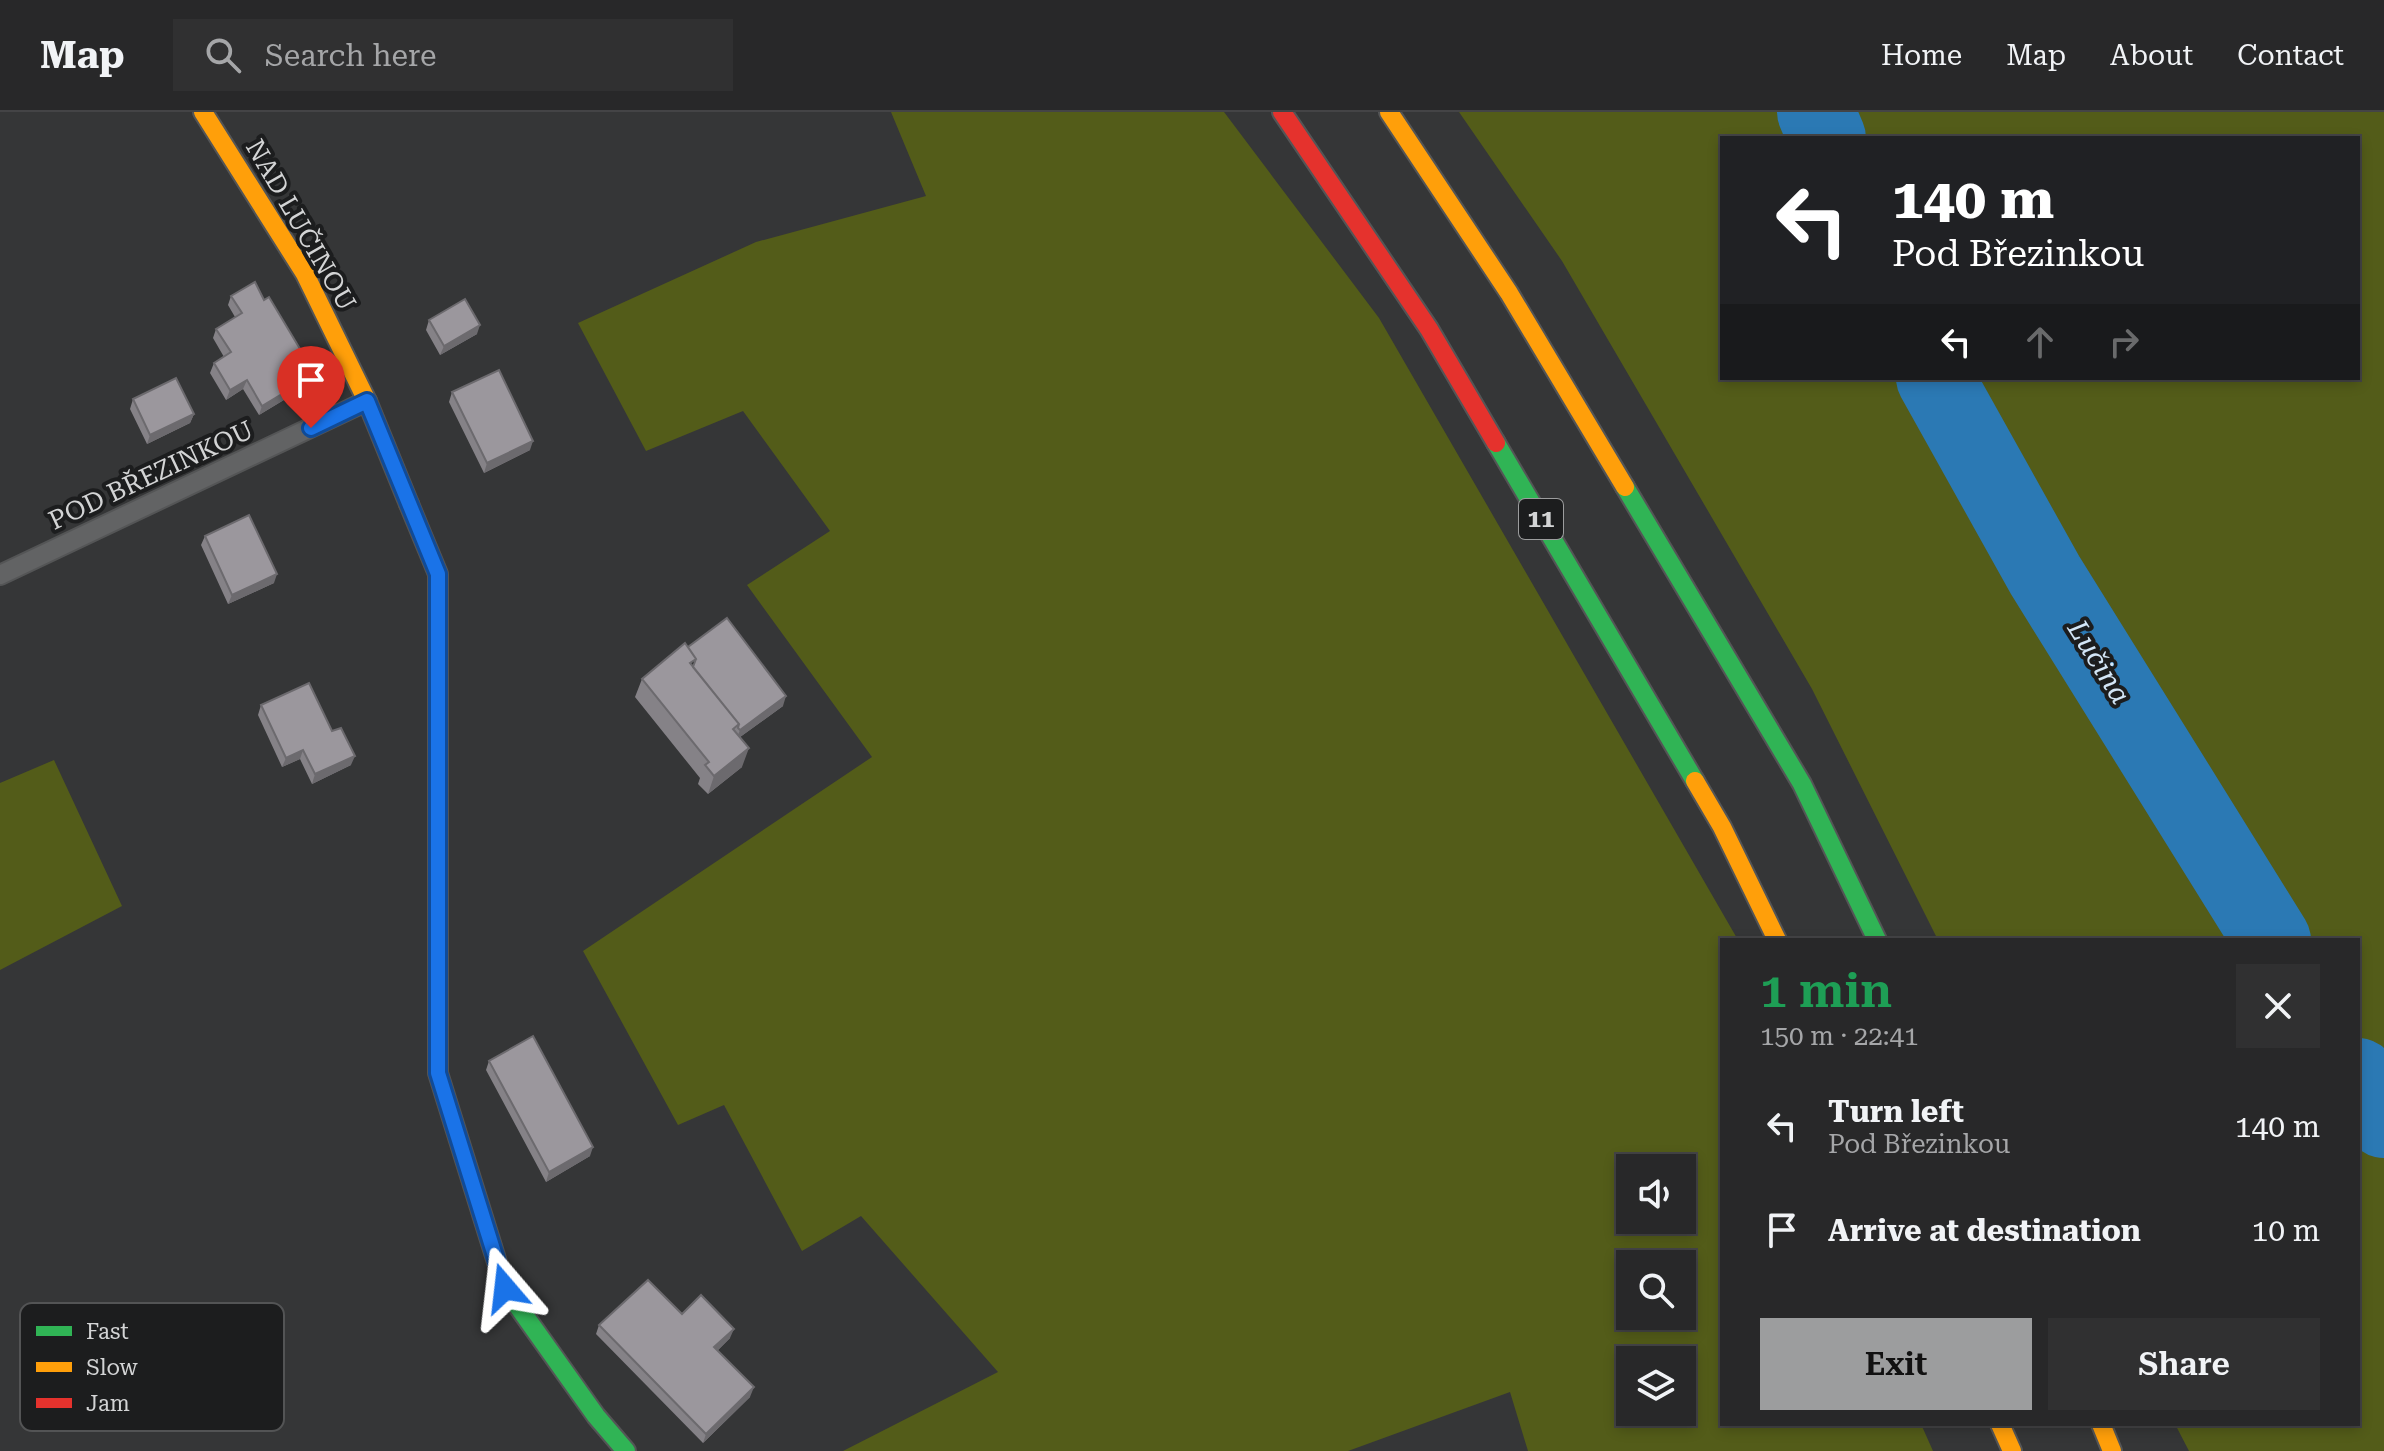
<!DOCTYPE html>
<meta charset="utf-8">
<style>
body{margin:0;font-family:"Roboto Serif",serif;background:#303031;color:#f1f3f6;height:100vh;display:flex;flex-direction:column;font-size:30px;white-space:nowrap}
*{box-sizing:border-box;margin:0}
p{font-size:26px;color:#a5a6a8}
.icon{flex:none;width:44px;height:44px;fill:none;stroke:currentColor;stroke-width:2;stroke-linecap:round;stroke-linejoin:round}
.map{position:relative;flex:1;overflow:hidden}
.side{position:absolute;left:1720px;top:826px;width:640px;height:488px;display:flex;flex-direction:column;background:#282829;border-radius:0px;box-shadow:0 4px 12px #0003,0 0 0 2px #444446}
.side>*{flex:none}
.hud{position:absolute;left:1720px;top:24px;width:640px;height:244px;border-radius:0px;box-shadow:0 4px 12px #0003,0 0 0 2px #444446;background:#202124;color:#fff;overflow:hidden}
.buttons{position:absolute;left:1616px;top:1042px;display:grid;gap:16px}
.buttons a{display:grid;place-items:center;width:80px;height:80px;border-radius:0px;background:#282829;box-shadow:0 4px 12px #0003,0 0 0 2px #444446;font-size:40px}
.pin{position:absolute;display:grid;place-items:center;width:68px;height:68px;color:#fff;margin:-82px -34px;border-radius:50% 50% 50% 0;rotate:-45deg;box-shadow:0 0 8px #0007}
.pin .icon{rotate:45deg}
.me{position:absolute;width:88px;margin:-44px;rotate:343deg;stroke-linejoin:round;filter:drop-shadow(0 0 6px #0008)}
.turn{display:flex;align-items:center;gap:28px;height:168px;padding:0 40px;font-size:36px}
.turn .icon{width:104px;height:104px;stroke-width:2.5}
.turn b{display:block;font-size:56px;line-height:68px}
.lanes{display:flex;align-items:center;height:76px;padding:0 40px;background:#0003;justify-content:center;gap:40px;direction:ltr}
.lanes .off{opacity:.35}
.round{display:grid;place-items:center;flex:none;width:84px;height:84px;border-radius:0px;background:#303031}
.headline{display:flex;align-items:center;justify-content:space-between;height:136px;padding:0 40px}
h1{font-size:48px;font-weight:600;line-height:60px;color:#1e9e55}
.action{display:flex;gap:16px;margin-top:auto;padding:16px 40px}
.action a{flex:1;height:92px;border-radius:0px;background:#9c9d9e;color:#111;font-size:32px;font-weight:600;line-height:92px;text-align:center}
.action a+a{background:#303031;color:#f1f3f6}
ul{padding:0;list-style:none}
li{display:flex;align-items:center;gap:24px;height:104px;padding:0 40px}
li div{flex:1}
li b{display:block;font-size:30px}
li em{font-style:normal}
header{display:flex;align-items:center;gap:48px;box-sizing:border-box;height:112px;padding:0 40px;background:#282829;border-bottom:2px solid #444446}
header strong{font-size:38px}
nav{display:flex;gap:44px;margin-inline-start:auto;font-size:28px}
.search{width:560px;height:72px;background:#303031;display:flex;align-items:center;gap:20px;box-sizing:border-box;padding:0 28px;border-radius:0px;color:#a5a6a8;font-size:30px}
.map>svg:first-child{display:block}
.green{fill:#535c19;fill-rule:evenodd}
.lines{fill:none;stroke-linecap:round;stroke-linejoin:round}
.river{stroke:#2b79b4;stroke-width:78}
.lane-casing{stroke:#545556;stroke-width:22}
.fast-casing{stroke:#545556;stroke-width:22}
.slow-casing{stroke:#545556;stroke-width:22}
.jam-casing{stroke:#545556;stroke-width:22}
.lane{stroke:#626364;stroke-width:18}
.fast{stroke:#30b455;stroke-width:18}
.slow{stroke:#ff9f0a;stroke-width:18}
.jam{stroke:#e5322d;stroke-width:18}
.wall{fill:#858287}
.shaded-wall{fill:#6c6a6e}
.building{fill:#9b979d;stroke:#6c6a6e;stroke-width:2}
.route-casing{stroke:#114b97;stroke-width:20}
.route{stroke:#1a73e8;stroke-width:14}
.labels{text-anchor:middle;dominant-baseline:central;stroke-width:8;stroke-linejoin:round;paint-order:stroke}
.shield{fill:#1c1d1e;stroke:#9c9d9e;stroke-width:2}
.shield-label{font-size:24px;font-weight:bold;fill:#d3d4d5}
.street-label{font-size:26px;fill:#d3d4d5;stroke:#1c1d1e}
.water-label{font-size:28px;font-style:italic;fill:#d3e6f7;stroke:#1c1d1e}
.key{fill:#1c1d1e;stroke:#535455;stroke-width:2}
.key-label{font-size:22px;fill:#d3d4d5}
</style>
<header>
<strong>Map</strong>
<div class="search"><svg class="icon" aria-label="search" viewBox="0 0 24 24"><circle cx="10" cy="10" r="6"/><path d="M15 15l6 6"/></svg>Search here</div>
<nav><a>Home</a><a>Map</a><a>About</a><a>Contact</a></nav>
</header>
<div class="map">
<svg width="2384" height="1339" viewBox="0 0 2384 1339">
<rect width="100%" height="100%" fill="#353637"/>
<path class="green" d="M891,0H1224L1379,206L1738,828H1722V1312H1921L1933,1339H1528L1510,1280L1348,1339H843L998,1260L861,1104L802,1139L724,993L678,1013L583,839L872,645L747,473L830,419L743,299L646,339L578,211L756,130L926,84ZM1630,1056H1682V1108H1630ZM1630,1152H1682V1204H1630ZM1630,1248H1682V1300H1630Z
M1459,0H2384V1339H2189L2175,1312H2358V828H1938L1812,577L1562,149ZM2358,26V266H1722V26Z
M54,648L122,794L0,858V671Z"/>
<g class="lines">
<path class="river" d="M1816,0L1827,26
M1935,266L2045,463L2272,828
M2358,965L2384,1007"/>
<defs>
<path id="lane" d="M0,463L367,289"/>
<path id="fast" d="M1496,331L1695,669
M1625,375L1802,672L1877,828
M438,914V961L505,1176L596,1304L626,1339"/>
<path id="slow" d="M203,0L305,162L367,289L409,392
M1389,0L1509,181L1625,375
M1695,669L1722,715L1777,828
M2000,1312L2012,1339
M2101,1312L2112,1339"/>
<path id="jam" d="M1282,0L1429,217L1496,331
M409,392L438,462V914"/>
</defs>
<use href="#lane" class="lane-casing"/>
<use href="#fast" class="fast-casing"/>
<use href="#slow" class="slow-casing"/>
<use href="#jam" class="jam-casing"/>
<use href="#lane" class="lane"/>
<use href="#fast" class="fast"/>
<use href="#slow" class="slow"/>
<use href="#jam" class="jam"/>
</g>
<path class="wall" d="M231,184L312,271L259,303L243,277L226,288L210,261L214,251L224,245L213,226L216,217L235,205L228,193Z
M429,208L477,222L440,243L426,218Z
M452,280L530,338L484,361L449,290Z
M133,287L194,302L190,311L147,332L130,297Z
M205,424L274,471L228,492L201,433Z
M642,567L783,594L740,625L742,655L708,682L698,672L700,666L635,585Z
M261,593L332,619L351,653L312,672L300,647L282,655L258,603Z
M489,949L590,1044L546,1070L486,958Z
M682,1202L730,1226L717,1239L750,1285L703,1331L596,1222L599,1213Z"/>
<path class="shaded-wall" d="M480,213L477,222L440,243L444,234Z
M315,262L312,271L259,303L262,294Z
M247,268L243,277L226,288L230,278Z
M194,302L190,311L147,332L150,323Z
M533,329L530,338L484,361L487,351Z
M277,462L274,471L228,492L232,483Z
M786,584L783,594L736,628L740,618Z
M749,636L742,655L708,682L714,664Z
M303,638L300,647L282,655L286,646Z
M355,644L351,653L312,672L315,662Z
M593,1035L590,1044L546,1070L549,1060Z
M734,1217L730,1226L711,1245L714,1235Z
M754,1275L750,1285L703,1331L706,1322Z"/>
<path class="building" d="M255,170L264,188L269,185L315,262L262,294L247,268L230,278L214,251L231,240L216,217L242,201L231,184Z
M465,187L480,213L444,234L429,208Z
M499,258L533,329L487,351L452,280Z
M176,266L194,302L150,323L133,287Z
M249,403L277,462L232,483L205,424Z
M727,506L786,584L740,618L738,616L739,612L693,555L696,547L688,535Z
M685,531L696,547L690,551L739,612L733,617L749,636L714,664L705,653L709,650L642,567Z
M309,571L332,619L341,616L355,644L315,662L303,638L286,646L261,593Z
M533,924L593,1035L549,1060L489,949Z
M648,1168L682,1202L701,1183L734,1217L714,1235L754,1275L706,1322L599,1213Z"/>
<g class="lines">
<defs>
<path id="route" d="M311,316L367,289L438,462V961L505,1176"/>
</defs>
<use href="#route" class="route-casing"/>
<use href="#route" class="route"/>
</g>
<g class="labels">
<rect class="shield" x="1519" y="387" width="44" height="40" rx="6"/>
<g class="shield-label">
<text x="1541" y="407">11</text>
</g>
<g class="street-label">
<text transform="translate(301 113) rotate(60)">NAD LUČINOU</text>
<text transform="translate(151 363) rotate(-25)">POD BŘEZINKOU</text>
</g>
<g class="water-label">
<text transform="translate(2099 550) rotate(58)">Lučina</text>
</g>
</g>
<rect x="20" y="1191" width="264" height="128" rx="12" class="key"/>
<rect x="36" y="1214" width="36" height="10" fill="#30b455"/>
<rect x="36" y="1250" width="36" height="10" fill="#ff9f0a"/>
<rect x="36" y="1286" width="36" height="10" fill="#e5322d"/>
<g class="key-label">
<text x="86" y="1227">Fast</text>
<text x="86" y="1263">Slow</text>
<text x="86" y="1299">Jam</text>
</g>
</svg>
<div class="buttons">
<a><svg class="icon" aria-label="sound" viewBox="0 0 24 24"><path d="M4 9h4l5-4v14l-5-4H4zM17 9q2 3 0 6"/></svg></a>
<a><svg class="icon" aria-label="search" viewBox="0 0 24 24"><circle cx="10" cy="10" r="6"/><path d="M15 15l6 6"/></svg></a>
<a><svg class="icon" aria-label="layers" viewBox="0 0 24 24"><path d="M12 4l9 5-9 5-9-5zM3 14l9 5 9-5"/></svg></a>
</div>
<div class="pin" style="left:311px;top:316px;background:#d93025"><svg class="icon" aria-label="arrive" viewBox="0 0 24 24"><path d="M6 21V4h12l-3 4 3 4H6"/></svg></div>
<svg class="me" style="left:505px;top:1176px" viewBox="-20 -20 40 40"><path d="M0-17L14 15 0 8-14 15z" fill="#1a73e8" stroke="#fff" stroke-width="4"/></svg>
<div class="hud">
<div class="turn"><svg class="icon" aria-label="left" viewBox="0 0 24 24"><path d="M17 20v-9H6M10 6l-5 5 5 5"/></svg><div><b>140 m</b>Pod Březinkou</div></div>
<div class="lanes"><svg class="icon" aria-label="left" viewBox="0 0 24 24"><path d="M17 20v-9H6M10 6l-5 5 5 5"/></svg><svg class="icon off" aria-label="ahead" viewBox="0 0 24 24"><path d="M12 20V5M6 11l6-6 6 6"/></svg><svg class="icon off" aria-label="right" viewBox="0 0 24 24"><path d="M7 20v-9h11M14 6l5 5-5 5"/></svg></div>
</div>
<section class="side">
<div class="headline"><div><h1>1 min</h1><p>150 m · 22:41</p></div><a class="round"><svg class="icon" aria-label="close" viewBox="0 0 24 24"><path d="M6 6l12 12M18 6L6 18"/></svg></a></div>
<ul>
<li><svg class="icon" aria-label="left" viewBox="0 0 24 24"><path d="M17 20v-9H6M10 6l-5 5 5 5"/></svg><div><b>Turn left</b><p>Pod Březinkou</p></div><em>140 m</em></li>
<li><svg class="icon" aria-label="arrive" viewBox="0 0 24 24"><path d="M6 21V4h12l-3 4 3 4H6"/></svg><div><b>Arrive at destination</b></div><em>10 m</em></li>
</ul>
<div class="action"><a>Exit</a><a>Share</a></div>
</section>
</div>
